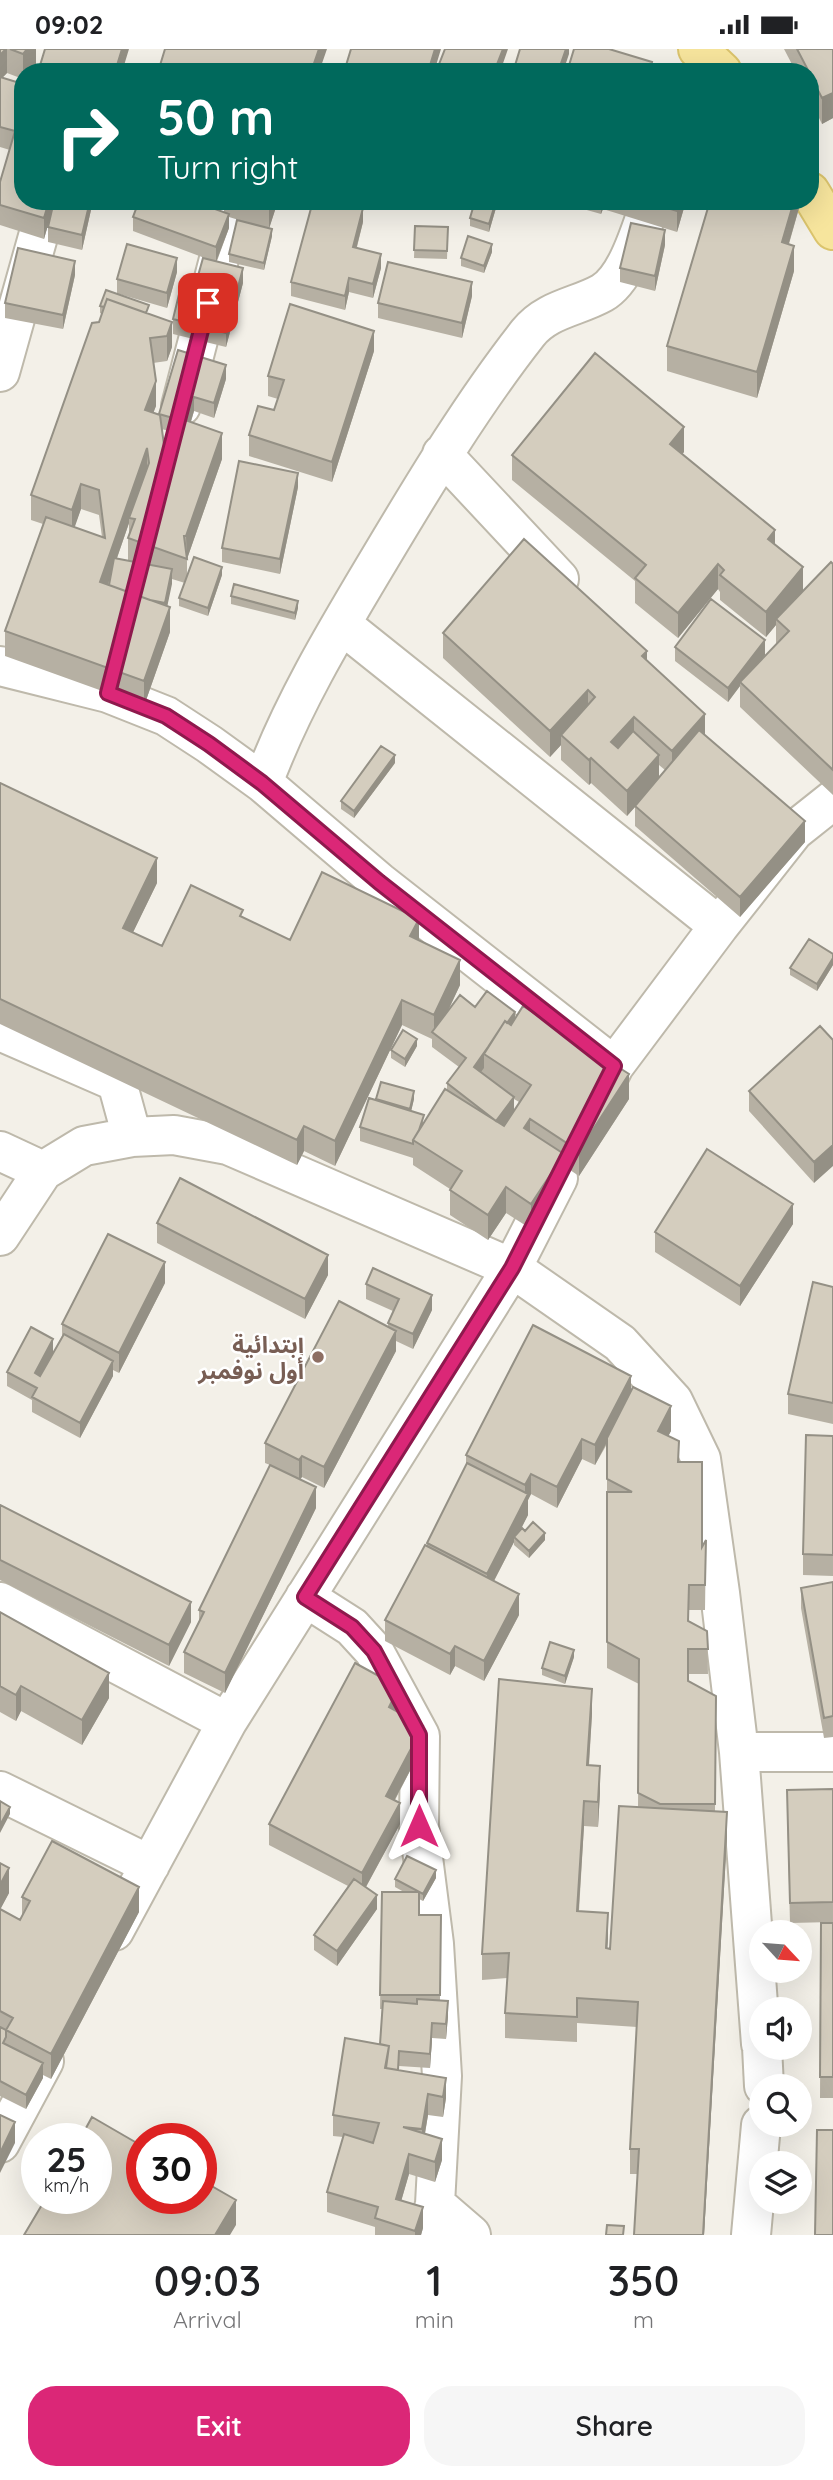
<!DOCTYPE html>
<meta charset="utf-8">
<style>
body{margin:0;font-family:Quicksand,"Noto Sans Arabic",sans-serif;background:#f6f6f6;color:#202124;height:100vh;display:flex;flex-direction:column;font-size:26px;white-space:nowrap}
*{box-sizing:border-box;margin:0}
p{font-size:23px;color:#757577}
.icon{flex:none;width:38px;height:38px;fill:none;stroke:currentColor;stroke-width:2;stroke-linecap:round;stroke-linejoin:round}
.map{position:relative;height:2186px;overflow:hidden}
.drawer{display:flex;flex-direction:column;background:#fff;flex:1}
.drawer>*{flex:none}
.banner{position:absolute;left:14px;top:14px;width:805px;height:147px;border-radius:28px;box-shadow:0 7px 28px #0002;background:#00695c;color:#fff;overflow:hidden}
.needle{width:46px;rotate:116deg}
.fabs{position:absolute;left:749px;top:1871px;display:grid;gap:14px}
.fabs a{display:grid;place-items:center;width:63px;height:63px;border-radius:50%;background:#fff;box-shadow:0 7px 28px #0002;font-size:35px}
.speed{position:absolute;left:21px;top:2074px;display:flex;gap:14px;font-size:35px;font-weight:700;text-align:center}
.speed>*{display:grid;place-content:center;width:91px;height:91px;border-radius:50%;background:#fff;box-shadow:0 7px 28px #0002;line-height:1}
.speed small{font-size:18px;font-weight:400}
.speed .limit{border:10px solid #d22;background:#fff;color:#111}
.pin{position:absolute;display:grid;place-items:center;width:60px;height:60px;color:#fff;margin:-30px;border-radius:14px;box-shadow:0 4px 10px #0006}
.me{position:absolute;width:77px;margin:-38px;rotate:0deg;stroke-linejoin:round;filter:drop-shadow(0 0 5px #0008)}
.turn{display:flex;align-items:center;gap:24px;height:147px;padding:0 28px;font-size:32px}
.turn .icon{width:91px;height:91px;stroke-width:2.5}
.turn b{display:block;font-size:49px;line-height:60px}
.eta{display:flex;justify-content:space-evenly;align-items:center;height:119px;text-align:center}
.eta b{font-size:42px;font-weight:600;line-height:49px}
.primary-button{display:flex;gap:14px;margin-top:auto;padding:14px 28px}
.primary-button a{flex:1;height:80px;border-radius:28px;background:#db2777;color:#fff;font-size:28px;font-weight:600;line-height:80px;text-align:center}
.primary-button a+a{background:#f6f6f6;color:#202124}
.status{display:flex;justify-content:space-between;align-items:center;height:49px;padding:0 35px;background:#fff;direction:ltr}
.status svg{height:19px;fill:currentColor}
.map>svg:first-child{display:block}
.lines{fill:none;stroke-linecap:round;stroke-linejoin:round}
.minor-casing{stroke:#beb9ab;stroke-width:42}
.major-casing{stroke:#dbc46d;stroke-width:42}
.minor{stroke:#fff;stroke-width:38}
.major{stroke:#f7e59d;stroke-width:38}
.wall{fill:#b6b0a3;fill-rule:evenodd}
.shaded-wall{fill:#949085}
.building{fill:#d4cdbe;stroke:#949085;stroke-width:2}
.route-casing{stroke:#8e194d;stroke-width:18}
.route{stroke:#db2777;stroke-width:12}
.education-dot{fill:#8d6e63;stroke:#fff;stroke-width:2.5}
.labels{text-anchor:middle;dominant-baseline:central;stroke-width:5;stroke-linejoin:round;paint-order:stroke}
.education-label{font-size:23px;font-weight:bold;fill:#785e54;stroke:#fff;text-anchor:end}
</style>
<div class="status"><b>09:02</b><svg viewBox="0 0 49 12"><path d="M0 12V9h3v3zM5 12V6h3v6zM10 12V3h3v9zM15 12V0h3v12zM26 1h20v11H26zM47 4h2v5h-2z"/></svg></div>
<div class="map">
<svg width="833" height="2186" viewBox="0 0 833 2186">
<rect width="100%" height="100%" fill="#f3f0e8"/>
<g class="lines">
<defs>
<path id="minor" d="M0,323L48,152
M181,357L234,152
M442,405L559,530
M341,575L719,877
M120,591L108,644L166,667L209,695L263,734
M0,617L108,644
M0,982L117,1033L132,1088
M614,1017L379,833L263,734C292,655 337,581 380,509C426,432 473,354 528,284C547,260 577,258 602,244C628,229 641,179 651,152
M591,1063L614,1017L719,877L794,782L833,751
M0,1102L43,1122
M0,1187L43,1122L84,1097L132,1088L174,1086L228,1096L512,1219L620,1294L673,1352L701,1410L720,1544L739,1703L761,1995
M305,1548L352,1578L374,1602L420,1687L419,1777L434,1895L442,2027L435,2155L427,2186
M0,1553L227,1673
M739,1703H833
M0,1742L150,1816
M114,1882L227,1673L512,1219L558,1129
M762,1998L764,2037
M0,2094L44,2012
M435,2155L471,2186
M751,2186L761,2076"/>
<path id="major" d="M698,0L722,23
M810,143L833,181"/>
</defs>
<use href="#minor" class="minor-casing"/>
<use href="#major" class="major-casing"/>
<use href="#minor" class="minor"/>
<use href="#major" class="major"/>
</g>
<path class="wall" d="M0,0H36V16L23,30L7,24L2,29L23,35V152H93L82,201L48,193V178L51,165L44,190L0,176V133L10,101L0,98Z
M784,0H833V69L822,75L810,51V23H796Z
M224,152H278L269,179L272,187L264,221L229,213V205L252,175L229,168V179L217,212L243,234L226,298L173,285V270L194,241L210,211L133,182V168L224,163Z
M475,152H498L489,183L470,177V169Z
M569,152H686L677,183L603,160L601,165L569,156Z
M801,152L789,195L794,222L757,349L667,322V297Z
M363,173L357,198L381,219L373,249L349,243L345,261L291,247V233Z
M415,177L448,178L447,210L414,209Z
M665,196L655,242L620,233V219Z
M492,203L484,224L461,217V209Z
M177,223L167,259L119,245L148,265L172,273V298L167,312L153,314L156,357L153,363L159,365L226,330L214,369L194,362L191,373L222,410L187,510V528L222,526L208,567L179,557V549L185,534L172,530L167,557L170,583L144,657L5,607V582L43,475L31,471V446L102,265L100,264V257L117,244V230ZM162,380L168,382L164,396ZM81,460L99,466L102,488L74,478ZM129,474V486L128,489V512L117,509Z
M75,226L63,280L5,269V254Z
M472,247L462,289L378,269V254Z
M374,302L332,433L249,407V386L274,361L278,350L268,347V327Z
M684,403L682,405L775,495L803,542L833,515V746L740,658V637L728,653L675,612V598L765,606L757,616L776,595V576L766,588L720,551V543L718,540L678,589L635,554V532L512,431V406Z
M298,438L280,525L222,513V499Z
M231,547L298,559L295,571L231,555Z
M443,584L647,612L705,686L805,793L740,868L635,777V758L627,767L591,734L589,736L561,711V696L550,708L443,609ZM659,716L665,721L659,728Z
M395,714L354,769L341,760V752Z
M0,734L157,834L133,883L162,897L243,869L290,891L419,892L460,936L448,962L475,958L515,970L629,1050L579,1127L564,1117V1130L531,1180L506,1164L488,1191L450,1166V1140L413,1116V1109L360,1092V1078L376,1051L381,1033L414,1050L411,1062L424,1074L447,1041V1034L459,1018L432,998V990L402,976L335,1117L304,1102L297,1116L0,975ZM514,1050L519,1053L514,1062Z
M833,905V916L817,942L790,926V919Z
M833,991L814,1134L749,1062V1042Z
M417,997L405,1018L391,1009V1001Z
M157,1174L328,1226L305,1270L157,1194Z
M793,1175L740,1257L655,1203V1183Z
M165,1234L119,1324L113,1321V1327L80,1389L32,1363V1351L7,1337V1323L53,1304L62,1287V1275Z
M366,1235L432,1261L413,1300L396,1292V1302L324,1439L302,1428L300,1430L316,1459L225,1644L184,1624V1603L199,1572V1561L270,1416L265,1414V1394L388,1277V1274L393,1262L366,1250Z
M833,1238V1375L788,1365V1345Z
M631,1341L671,1382L668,1387L678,1413L702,1497L706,1491L705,1561H689V1572L707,1582L708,1625H688V1633L716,1647L715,1762L727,1788L704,2186H634L638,2125H630V2100L637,1978L577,1974V1993L505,1989V1964L507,1929L482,1931V1905L592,1665L589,1717L600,1743L598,1778L584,1777L579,1862L608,1889L607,1899L610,1900L638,1758L639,1635L607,1619V1395L595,1416L582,1410L557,1459L531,1445L528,1451V1466L519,1482H525L545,1491L529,1509L514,1496V1493L494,1532L519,1566L484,1632L455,1617L450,1626L385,1592V1571L427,1497V1494L466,1417V1406Z
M833,1387V1527L803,1526V1505Z
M0,1456L191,1573L169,1617L0,1531Z
M833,1533V1688L824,1689L801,1559V1539Z
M0,1563L109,1649L82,1696L21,1662L16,1672L0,1663Z
M574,1608L565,1635L542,1626V1619Z
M399,1658L397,1663L423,1697L395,1751L400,1775L366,1838L377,1860L337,1917L314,1901V1886L348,1837L269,1796V1775Z
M833,1740V1873L790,1874L787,1761Z
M0,1814L9,1844L0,1860L20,1871L22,1868V1848L139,1863L51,2030L43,2026V2029L26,2060L0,2047Z
M436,1829L423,1852L419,1850V1866H441L440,1951L448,1967L446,1990L432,1989L430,2019L399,2017V2021L446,2049L443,2068L428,2066L425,2085L442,2111L435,2133L409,2125L401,2152L423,2179L421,2186H375V2178L327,2163V2143L343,2088L333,2087V2066L380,1995L382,1960H380L382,1843H404L395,1838V1830Z
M821,1874H833V2049H820Z"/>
<path class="shaded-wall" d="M6,0H7V24L0,31V6Z
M27,0H36V16L30,23H23V30V5Z
M122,0H129L122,23H115Z
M319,0H327L319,23H311Z
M435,0H441L434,23H428Z
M503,0H508L500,23H494Z
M566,0H569V5L563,23H558Z
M833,44V69L822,75V49Z
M23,101V121L18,117Z
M49,152H55L44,190V169Z
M90,152H93L82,201V186Z
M270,152H278L269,180V155Z
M496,152H498L489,183V175Z
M601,152H603V160L601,165Z
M680,152H686L677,183V162Z
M794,152H801L782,218V193Z
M363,159V173L353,212V198Z
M229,165V179L216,213V198Z
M272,180V187L264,221V214Z
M665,181V196L655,242V227Z
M492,195V203L484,224V217Z
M794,197V222L757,349V323Z
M381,205V219L373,249V235Z
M177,209V223L167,259V244Z
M75,212V226L63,280V266Z
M243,219V234L226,298V284Z
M349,229V243L345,261V247Z
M472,233V247L462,289V274Z
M172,273V298L167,312V287Z
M374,282V302L332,433V413Z
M226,316V330L214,369V354Z
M156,332V357L145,386V361Z
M194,348V362L186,388V373Z
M684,378V403L670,420V395Z
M222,384V410L187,510L186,487Z
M147,399V424L129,469V474L100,558V533Z
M298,424V438L280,525V510Z
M81,435V460L72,486V461Z
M775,481V506L768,490Z
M718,515V540L678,589V564Z
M222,518V526L208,567V559Z
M803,518V543L776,570V576L766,588V563Z
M172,520V535L165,568V554Z
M298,552V559L295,571V564Z
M170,558V583L144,657V632Z
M765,591V606L742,635L740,633V637L728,653V639Z
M647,602V627L642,607Z
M588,641V666L561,686V696L550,708V682Z
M705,665V690L672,727V702Z
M634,668V693L611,719V693Z
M395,706V714L354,769V762Z
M659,706V731L627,767V742Z
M591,709V734L589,736V711Z
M805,772V793L740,868V848Z
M157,809V834L123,904V879Z
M419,870V895L410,887Z
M833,909V916L817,942V935Z
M460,911V936L436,987L434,985V966Z
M402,951V976L335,1117V1092Z
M515,963V978L484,1005V1019L474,1032V1018Z
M417,990V997L405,1018V1010Z
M629,1025V1050L579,1127V1102Z
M414,1042V1050L410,1067V1060Z
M514,1048V1063L496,1086V1072Z
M530,1070V1095L524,1079Z
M304,1077V1102L297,1116V1091Z
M833,1096V1117L814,1134V1113Z
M564,1105V1130L531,1180V1155Z
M506,1138V1164L488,1191V1166Z
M793,1155V1175L740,1257V1237Z
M328,1206V1226L305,1270V1250Z
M165,1213V1234L119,1324V1304Z
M432,1246V1261L413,1300V1285Z
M396,1282V1302L324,1439V1418Z
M53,1290V1305L35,1339V1324Z
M113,1312V1327L80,1389V1374Z
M631,1327V1347L595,1416V1396Z
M671,1357V1382L658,1407V1382Z
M582,1390V1410L557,1459V1438Z
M302,1407V1428L299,1432V1411Z
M531,1425V1445L528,1451V1466L516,1490L514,1488V1493L487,1545V1525L525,1451V1436Z
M316,1438V1459L225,1644V1624Z
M545,1484V1491L529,1509V1502Z
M519,1545V1566L484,1632V1612Z
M191,1553V1573L169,1617V1596Z
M455,1597V1617L450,1626V1605Z
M574,1601V1608L565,1635V1627Z
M109,1624V1649L82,1696V1671Z
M21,1637V1662L16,1672V1646Z
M399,1638V1658L389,1679V1658Z
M592,1640V1665L587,1742V1716Z
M423,1677V1697L386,1767V1747Z
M600,1717V1743L598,1778V1753Z
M584,1752V1777L577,1887V1862Z
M400,1754V1775L362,1845V1824Z
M10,1758V1765L0,1784V1776Z
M727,1763V1788L704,2186H703Z
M9,1819V1844L0,1861V1836Z
M436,1821V1829L423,1852V1845Z
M139,1838V1863L51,2030V2005Z
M377,1846V1860L337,1917V1902Z
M608,1864V1889L606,1925V1899Z
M448,1952V1967L446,1990V1975Z
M432,1974V1989L430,2019V2005Z
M43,2014V2029L26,2060V2046Z
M446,2029V2049L443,2068V2048Z
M428,2045V2066L422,2101V2080Z
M15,2073V2094L0,2124V2104Z
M442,2090V2111L435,2133V2113Z
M409,2105V2125L396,2170V2150Z
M236,2151V2176L230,2186H215Z
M423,2158V2179L421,2186H415V2182Z"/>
<path class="building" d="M0,0H6L0,6Z
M10,0H27L23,5Z
M45,0H122L115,23H38Z
M165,0H319L311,23H158Z
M351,0H435L428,23H344Z
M445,0H503L494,23H436Z
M520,0H566L558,23H513Z
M574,0H609L652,13L649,23H567Z
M797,0H833V44L822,49L810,26V23H809Z
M0,28L23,35V101L18,117L23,118V152H49L44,169L0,156V133L15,82L0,78Z
M54,152H90L82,186L48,178Z
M139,152H193L229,165L216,198L133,168Z
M313,152H339L363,159L353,198L381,205L373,235L349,229L345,247L291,233Z
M475,152H496L489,175L470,169Z
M645,152H680L677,162Z
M710,152H794L782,193L794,197L757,323L667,297Z
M237,171L272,180L264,214L229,205Z
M631,174L665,181L655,227L620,219Z
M415,177L448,178L447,202L414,201Z
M468,187L492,195L484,217L461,209Z
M127,195L177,209L167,244L117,230Z
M18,199L75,212L63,266L5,254Z
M203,209L243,219L226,284L173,270L181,237L194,241Z
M388,213L472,233L462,274L378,254Z
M106,241L149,256L146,264L107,250L104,258L100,257Z
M107,250L172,273L167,287L150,289L156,332L145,361L160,366L164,396L174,367L222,384L186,487H184L187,510L128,489L135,470L129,469L149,414L147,399L100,533L170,558L144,632L5,582L46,468L105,489L99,441L81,435L72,461L31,446L92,274L99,273Z
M290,255L374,282L332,413L249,386L258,357L274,361L284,331L268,327Z
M178,301L226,316L214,354L194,348L186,371L174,367L173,369L159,365Z
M595,304L684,378L670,395L775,481L768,490L803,518L766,563L720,526L724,521L718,515L678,564L635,529L646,516L512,406Z
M239,412L298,424L280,510L222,499Z
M524,490L647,602L642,607L705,665L672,702L634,668L611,693L618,699L633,682L659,706L627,742L591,709L589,711L561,686L595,648L588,641L550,682L443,584Z
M194,508L222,518L208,559L179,549Z
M114,509L172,520L165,554L150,551L109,536Z
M831,513L833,515V721L740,633L789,582L776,570Z
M234,535L298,552L295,564L231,547Z
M711,550L765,591L728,639L675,598Z
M699,681L805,772L740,848L635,757Z
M381,697L395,706L354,762L341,752Z
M0,734L157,809L123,879L162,897L191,836L243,861L240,867L290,891L322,823L419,870L410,887L460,911L434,966L402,951L335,1092L304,1077L297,1091L0,950Z
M809,890L833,905V909L817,935L790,919Z
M487,942L515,963L507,974L505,972L488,998L474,1018L514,1048L496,1072L447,1034L466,1009L432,983L460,946L475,958Z
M523,957L629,1025L579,1102L530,1070L524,1079L564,1105L531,1155L506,1138L488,1166L450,1141L462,1122L413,1091L445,1040L504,1077L531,1036L484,1005L505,972L511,976Z
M820,977L833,991V1096L814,1113L749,1042Z
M403,981L417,990L405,1010L391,1001Z
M381,1033L414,1042L410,1060L376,1050Z
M369,1049L424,1066L419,1081L413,1091V1095L360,1078Z
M707,1100L793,1155L740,1237L655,1183Z
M180,1129L328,1206L305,1250L157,1174Z
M108,1185L165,1213L119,1304L62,1275Z
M373,1219L432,1246L413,1285L388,1274L399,1250L366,1235Z
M813,1233L833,1238V1354L788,1345Z
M339,1252L396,1282L324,1418L302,1407L299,1411L265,1394Z
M533,1276L631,1327L595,1396L582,1390L557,1438L531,1425L525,1436L466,1406Z
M31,1278L53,1290L35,1324L40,1327L64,1285L113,1312L80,1374L32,1348L37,1339L7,1323Z
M633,1338L671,1357L658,1382L679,1392L678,1413H702V1498L706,1491L705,1536H689L688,1572L707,1582L708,1600H688V1632L716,1647L715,1755H660L638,1744L639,1610L607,1593V1443H632L607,1430V1389Z
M806,1386L833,1387V1506L803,1505Z
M467,1414L528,1445L487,1525L427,1494Z
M270,1416L316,1438L225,1624L184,1603L204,1563L199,1561Z
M0,1456L191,1553L169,1596L0,1511Z
M533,1473L545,1484L529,1502L514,1488L522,1479L525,1482Z
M425,1496L519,1545L484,1612L455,1597L450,1605L385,1571Z
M833,1533V1667L824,1669L801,1539Z
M0,1563L109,1624L82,1671L21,1637L16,1646L0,1637Z
M550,1593L574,1601L565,1627L542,1619Z
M355,1614L399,1638L389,1658L423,1677L386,1747L400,1754L362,1824L269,1775Z
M499,1630L592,1640L587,1716L600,1717L598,1753L584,1752L577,1862L608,1864L606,1899L610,1900L619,1757L727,1763L703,2186H634L639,2100H630L638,1953L577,1949V1968L505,1964L509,1904L482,1905Z
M833,1740V1853L790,1854L787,1741Z
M0,1752L10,1758L0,1776Z
M52,1792L139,1838L51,2005L6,1981L13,1969L0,1962V1860L20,1871L30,1852L22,1848Z
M407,1807L436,1821L423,1845L395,1830Z
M0,1814L9,1819L0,1836Z
M354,1830L377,1846L337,1902L314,1886Z
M382,1843H419V1866H441L440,1946H380Z
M821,1874H833V2028H820Z
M417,1950L448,1952L446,1975L432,1974L430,2005L399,2002L398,2021L386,2019L389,1997L380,1995L383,1952L417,1955Z
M0,1978L6,1981V1988L3,1994L43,2014L26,2046L0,2032Z
M345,1989L389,1997L385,2019L446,2029L443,2048L428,2045L422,2080L403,2078L442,2090L435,2113L409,2105L396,2150L423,2158L415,2182L375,2169L378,2158L327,2143L344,2085L373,2094L379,2074L333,2066Z
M0,2066L15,2073L0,2104Z
M92,2068L142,2097V2149H201V2131L236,2151L215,2186H24L46,2149H96V2090H80Z
M817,2081H833V2186H815Z
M607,2176L624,2177L623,2186H606Z"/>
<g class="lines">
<defs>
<path id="route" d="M208,254L108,644L166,667L209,695L262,734L379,833L614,1017L512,1219L305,1548L352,1578L374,1602L419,1686V1777"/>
</defs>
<use href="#route" class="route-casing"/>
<use href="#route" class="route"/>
</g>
<circle class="education-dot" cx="318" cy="1308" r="7"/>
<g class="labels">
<g class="education-label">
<text x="304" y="1295">إبتدائية<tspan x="304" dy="26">أول نوفمبر</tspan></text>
</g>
</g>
</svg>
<div class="fabs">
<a><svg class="needle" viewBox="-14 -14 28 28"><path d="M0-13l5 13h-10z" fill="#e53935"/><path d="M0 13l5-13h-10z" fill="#757577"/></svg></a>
<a><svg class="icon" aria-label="sound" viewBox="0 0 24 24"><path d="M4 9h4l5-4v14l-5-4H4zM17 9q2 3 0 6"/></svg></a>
<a><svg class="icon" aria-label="search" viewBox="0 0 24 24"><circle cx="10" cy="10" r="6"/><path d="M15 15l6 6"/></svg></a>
<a><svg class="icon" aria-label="layers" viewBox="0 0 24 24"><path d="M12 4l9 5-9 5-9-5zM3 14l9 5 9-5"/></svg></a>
</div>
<div class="speed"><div>25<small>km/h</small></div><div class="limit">30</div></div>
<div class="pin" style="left:208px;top:254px;background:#d93025"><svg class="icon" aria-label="arrive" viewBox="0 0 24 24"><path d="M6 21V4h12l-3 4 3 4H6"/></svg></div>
<svg class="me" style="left:419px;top:1777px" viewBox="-20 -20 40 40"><path d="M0-17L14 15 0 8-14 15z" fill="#db2777" stroke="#fff" stroke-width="4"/></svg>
<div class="banner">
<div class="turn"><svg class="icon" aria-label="right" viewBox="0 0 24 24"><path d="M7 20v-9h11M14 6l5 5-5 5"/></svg><div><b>50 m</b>Turn right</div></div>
</div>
</div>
<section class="drawer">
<div class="eta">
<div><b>09:03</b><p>Arrival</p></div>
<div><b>1</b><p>min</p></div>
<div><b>350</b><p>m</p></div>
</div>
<div class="primary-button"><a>Exit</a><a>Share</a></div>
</section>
